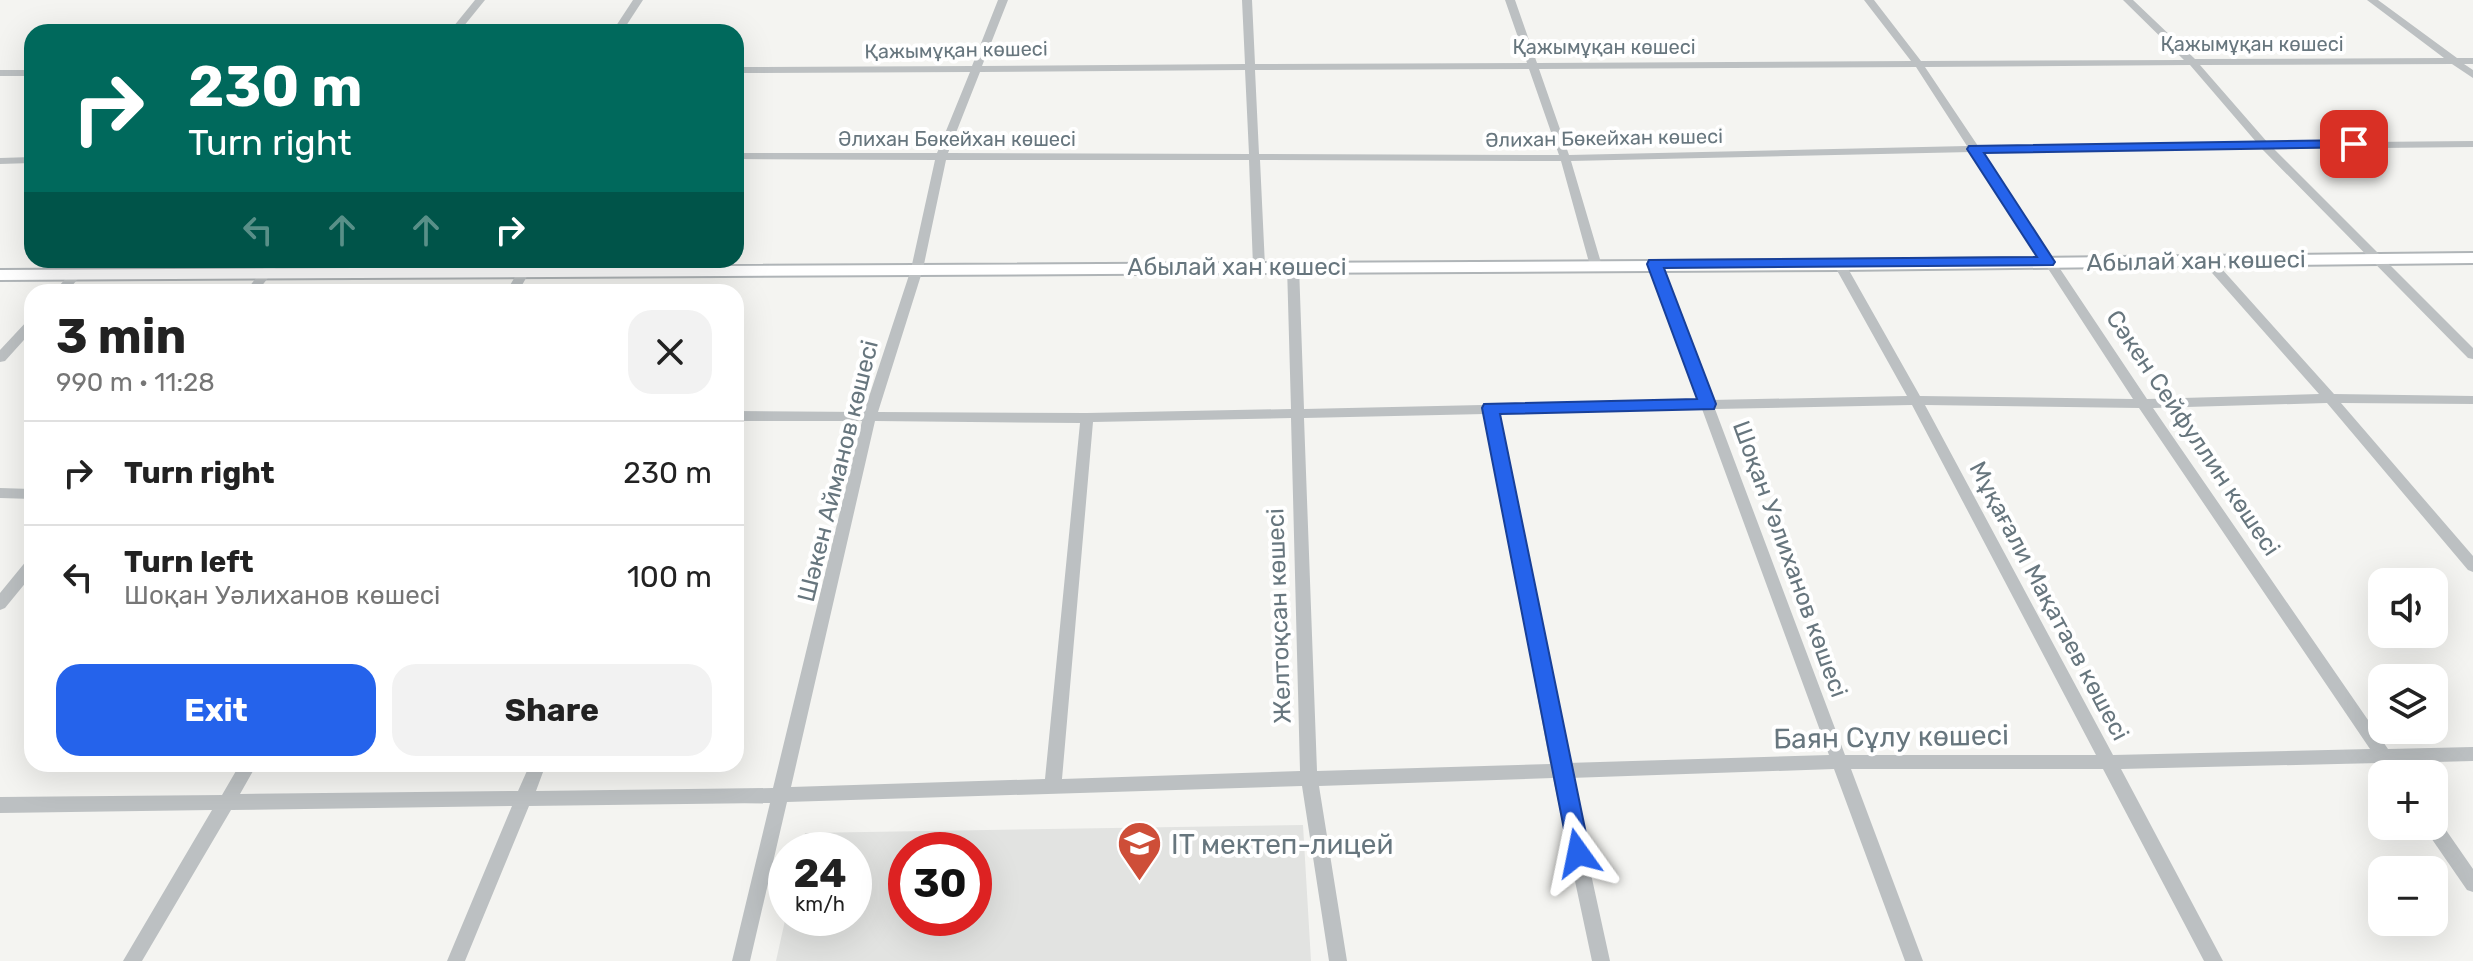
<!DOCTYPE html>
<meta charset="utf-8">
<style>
body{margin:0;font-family:Rubik,sans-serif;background:#f2f2f2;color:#222;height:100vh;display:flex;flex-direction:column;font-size:30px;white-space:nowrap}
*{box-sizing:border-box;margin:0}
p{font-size:26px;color:#767676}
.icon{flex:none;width:44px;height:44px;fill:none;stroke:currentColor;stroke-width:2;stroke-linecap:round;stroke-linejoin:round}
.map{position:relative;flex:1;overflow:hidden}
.panel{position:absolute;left:24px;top:284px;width:720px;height:488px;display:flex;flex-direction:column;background:#fff;border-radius:24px;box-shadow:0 8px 32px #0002}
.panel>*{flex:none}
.hud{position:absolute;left:24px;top:24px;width:720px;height:244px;border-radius:24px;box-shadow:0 8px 32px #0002;background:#00695c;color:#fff;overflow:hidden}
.tools{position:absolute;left:2368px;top:568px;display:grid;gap:16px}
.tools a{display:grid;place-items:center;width:80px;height:80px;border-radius:16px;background:#fff;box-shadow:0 8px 32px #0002;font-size:40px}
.speed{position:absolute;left:768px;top:832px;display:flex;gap:16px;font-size:40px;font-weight:700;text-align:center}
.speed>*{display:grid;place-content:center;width:104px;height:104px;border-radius:50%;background:#fff;box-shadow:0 8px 32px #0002;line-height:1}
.speed small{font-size:20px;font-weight:400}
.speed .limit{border:12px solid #d22;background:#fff;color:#111}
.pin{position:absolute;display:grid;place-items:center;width:68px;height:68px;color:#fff;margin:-34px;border-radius:16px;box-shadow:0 4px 12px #0006}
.me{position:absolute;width:88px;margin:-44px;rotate:348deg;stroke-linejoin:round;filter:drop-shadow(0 0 6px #0008)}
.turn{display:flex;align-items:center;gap:28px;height:168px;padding:0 32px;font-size:36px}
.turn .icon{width:104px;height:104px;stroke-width:2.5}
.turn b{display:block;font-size:56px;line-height:68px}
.lanes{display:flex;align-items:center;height:76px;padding:0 32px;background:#0003;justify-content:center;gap:40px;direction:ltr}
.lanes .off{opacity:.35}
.round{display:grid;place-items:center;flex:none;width:84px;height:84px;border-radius:24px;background:#f2f2f2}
.head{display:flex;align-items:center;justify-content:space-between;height:136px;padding:0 32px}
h1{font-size:48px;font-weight:700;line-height:60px}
.cta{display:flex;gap:16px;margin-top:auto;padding:16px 32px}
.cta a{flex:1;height:92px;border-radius:24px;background:#2563eb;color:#fff;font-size:32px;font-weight:700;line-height:92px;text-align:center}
.cta a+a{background:#f2f2f2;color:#222}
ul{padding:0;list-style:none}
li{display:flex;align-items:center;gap:24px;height:104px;padding:0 32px;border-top:2px solid #e0e0e0}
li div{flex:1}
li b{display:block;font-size:30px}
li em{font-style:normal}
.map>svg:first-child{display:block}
.built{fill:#e2e3e1;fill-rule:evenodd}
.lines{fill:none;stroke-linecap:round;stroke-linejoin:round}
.secondary-casing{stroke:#afb4b7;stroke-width:4}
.street{fill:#bcc0c2;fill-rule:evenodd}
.secondary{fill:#fff;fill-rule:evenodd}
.route{fill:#2563eb;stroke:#184099;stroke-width:2}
.labels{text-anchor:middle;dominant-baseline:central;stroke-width:8;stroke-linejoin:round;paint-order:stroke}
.far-street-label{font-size:20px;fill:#67767e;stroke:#fff}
.street-label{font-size:24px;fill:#67767e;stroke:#fff}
.near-street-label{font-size:28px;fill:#67767e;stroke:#fff}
.near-poi-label{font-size:28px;fill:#67767e;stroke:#fff;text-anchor:start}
</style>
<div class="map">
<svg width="2473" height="961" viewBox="0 0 2473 961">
<rect width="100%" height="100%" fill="#f4f4f1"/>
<path class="built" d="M1303,825L1311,961H776L786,916L854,918V850H801L805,833ZM974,850V918H906V850Z"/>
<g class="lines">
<defs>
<path id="secondary" d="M2473,253V263L1840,270L0,280V270L1840,260Z"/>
</defs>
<use href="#secondary" class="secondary-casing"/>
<path class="street" d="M475,0H485L459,32H449Z
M633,0H643L622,32H612Z
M998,0H1008L982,66L1245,64L1242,0H1252L1255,64L1527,63L1505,0H1515L1537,63L1911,61L1864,0H1874L1921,61L2184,60L2123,0H2133L2195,59L2444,58L2367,0H2378L2457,58H2473V64H2464L2473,70V78L2452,64L2200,65L2268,143L2473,141V147L2274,149L2473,348V359L2468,358L2262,149L1982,152L2147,399L2319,394L2205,265V259H2213L2334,394L2473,396V404L2341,403L2473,556V572L2468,570L2327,403L2153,408L2388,749L2473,747V761L2398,763L2404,774H2386L2379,763L2121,769L2223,961H2204L2103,769H1851L1923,961H1905L1834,769L1570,778L1610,961H1592L1553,778L1319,786L1347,961H1329L1302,786L787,802L750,961H732L770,803L529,806L465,961H447L512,806L231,810L142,961H123L212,810L0,813V797L222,795L240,764H257L240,794L518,791L530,764H546L536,791L773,788L862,421H736V411L864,412L911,269L935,160L736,159V153H937L970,72L736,73V67L972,66ZM2190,65L2257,143L1978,146L1925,67ZM1916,67L1967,146L1569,155L1539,69ZM1529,69L1559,155L1259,154L1255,70ZM1245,70L1249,154L948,153L980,72ZM1972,152L2133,399L1920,396L1846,265L1840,261L1834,265L1907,396L1711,400L1660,264L1654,260L1648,264L1698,400L1304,409L1299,266L1293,262L1287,266L1291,409L1087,413L878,412L923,269L946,160H1249L1253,266L1259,270L1265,266L1260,160L1561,161L1590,266L1596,270L1602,266L1571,161ZM1912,405L2096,755H1845L1715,409ZM1925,405L2139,408L2370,749L2113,755ZM1702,409L1829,755L1567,763L1499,414ZM1485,414L1550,764L1317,771L1304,418ZM1291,418L1300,771L1062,779L1093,422ZM875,421L1080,423L1045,779L791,787Z
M0,70H32V76H0Z
M32,157V163L0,164V158Z
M270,260H282L257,292H245Z
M463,260H475L465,276H457L455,273Z
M523,269L529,273L518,292H506L519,270Z
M75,271L81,275L67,292H54L71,272Z
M32,319V331L5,361L0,362V350L28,320Z
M0,488L32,489V499L0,498Z
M32,558V575L5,608L0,610V593L27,560Z
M2434,819L2439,820L2473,869V892L2467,890L2427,832L2424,826H2434Z"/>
<use href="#secondary" class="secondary"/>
</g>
<path class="route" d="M2354,140L2359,141V147L1984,153L2055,262L2053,265L1664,268L1716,404L1714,409L1500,414L1590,853L1586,860L1578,863L1570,860L1482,408L1484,404L1697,399L1647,264L1649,260L2037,257L1967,149L1969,146Z"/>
<defs>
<symbol id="school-pin" viewBox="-11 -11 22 30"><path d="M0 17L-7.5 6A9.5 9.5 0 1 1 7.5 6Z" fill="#ce4e38" stroke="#fff"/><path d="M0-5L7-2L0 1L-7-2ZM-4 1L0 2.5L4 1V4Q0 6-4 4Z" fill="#fff"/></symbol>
</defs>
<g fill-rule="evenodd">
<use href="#school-pin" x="1114" y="818" width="51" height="69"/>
</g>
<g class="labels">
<g class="far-street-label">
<text x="2252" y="44">Қажымұқан көшесі</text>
<text x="1604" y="47">Қажымұқан көшесі</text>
<text transform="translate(956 50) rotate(-1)">Қажымұқан көшесі</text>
<text transform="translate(1604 138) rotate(-1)">Әлихан Бөкейхан көшесі</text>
<text x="957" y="139">Әлихан Бөкейхан көшесі</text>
</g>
<g class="street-label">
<text transform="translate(2196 261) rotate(-1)">Абылай хан көшесі</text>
<text x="1237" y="267">Абылай хан көшесі</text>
<text transform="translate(2193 433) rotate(56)">Сәкен Сейфуллин көшесі</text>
<text transform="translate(838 471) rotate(-76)">Шәкен Айманов көшесі</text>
<text transform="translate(1790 559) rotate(70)">Шоқан Уәлиханов көшесі</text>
<text transform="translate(2049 601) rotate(62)">Мұқағали Мақатаев көшесі</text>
<text transform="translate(1279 616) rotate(-92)">Желтоқсан көшесі</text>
</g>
<g class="near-street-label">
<text transform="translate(1891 737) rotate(-1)">Баян Сұлу көшесі</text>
</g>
<g class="near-poi-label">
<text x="1171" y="844">IT мектеп-лицей</text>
</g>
</g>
</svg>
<div class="tools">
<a><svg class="icon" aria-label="sound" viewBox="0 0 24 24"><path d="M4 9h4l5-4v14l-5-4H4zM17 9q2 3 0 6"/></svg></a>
<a><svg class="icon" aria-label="layers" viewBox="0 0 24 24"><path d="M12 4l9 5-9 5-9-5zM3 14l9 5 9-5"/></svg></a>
<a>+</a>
<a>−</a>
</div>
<div class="speed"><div>24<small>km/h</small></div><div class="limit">30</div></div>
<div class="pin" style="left:2354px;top:144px;background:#d93025"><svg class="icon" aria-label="arrive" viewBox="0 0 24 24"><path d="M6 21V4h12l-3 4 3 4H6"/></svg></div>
<svg class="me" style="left:1578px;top:853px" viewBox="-20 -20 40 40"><path d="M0-17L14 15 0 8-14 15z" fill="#2563eb" stroke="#fff" stroke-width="4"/></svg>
<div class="hud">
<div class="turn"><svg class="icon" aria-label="right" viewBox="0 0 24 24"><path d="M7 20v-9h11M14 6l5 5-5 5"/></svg><div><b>230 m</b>Turn right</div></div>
<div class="lanes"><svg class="icon off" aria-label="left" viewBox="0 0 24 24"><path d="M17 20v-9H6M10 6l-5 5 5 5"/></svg><svg class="icon off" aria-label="ahead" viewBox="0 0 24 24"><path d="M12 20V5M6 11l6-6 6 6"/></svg><svg class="icon off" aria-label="ahead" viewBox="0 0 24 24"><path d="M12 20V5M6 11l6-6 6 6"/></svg><svg class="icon" aria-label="right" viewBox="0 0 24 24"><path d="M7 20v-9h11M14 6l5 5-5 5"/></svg></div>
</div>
<section class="panel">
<div class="head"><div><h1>3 min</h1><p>990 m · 11:28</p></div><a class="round"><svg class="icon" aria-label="close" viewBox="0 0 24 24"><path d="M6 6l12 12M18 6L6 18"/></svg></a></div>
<ul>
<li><svg class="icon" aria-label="right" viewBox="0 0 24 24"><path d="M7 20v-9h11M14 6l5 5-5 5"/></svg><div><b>Turn right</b></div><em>230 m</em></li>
<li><svg class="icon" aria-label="left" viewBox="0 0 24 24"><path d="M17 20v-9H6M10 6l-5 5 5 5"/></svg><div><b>Turn left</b><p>Шоқан Уәлиханов көшесі</p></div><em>100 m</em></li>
</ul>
<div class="cta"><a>Exit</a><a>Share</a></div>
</section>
</div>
